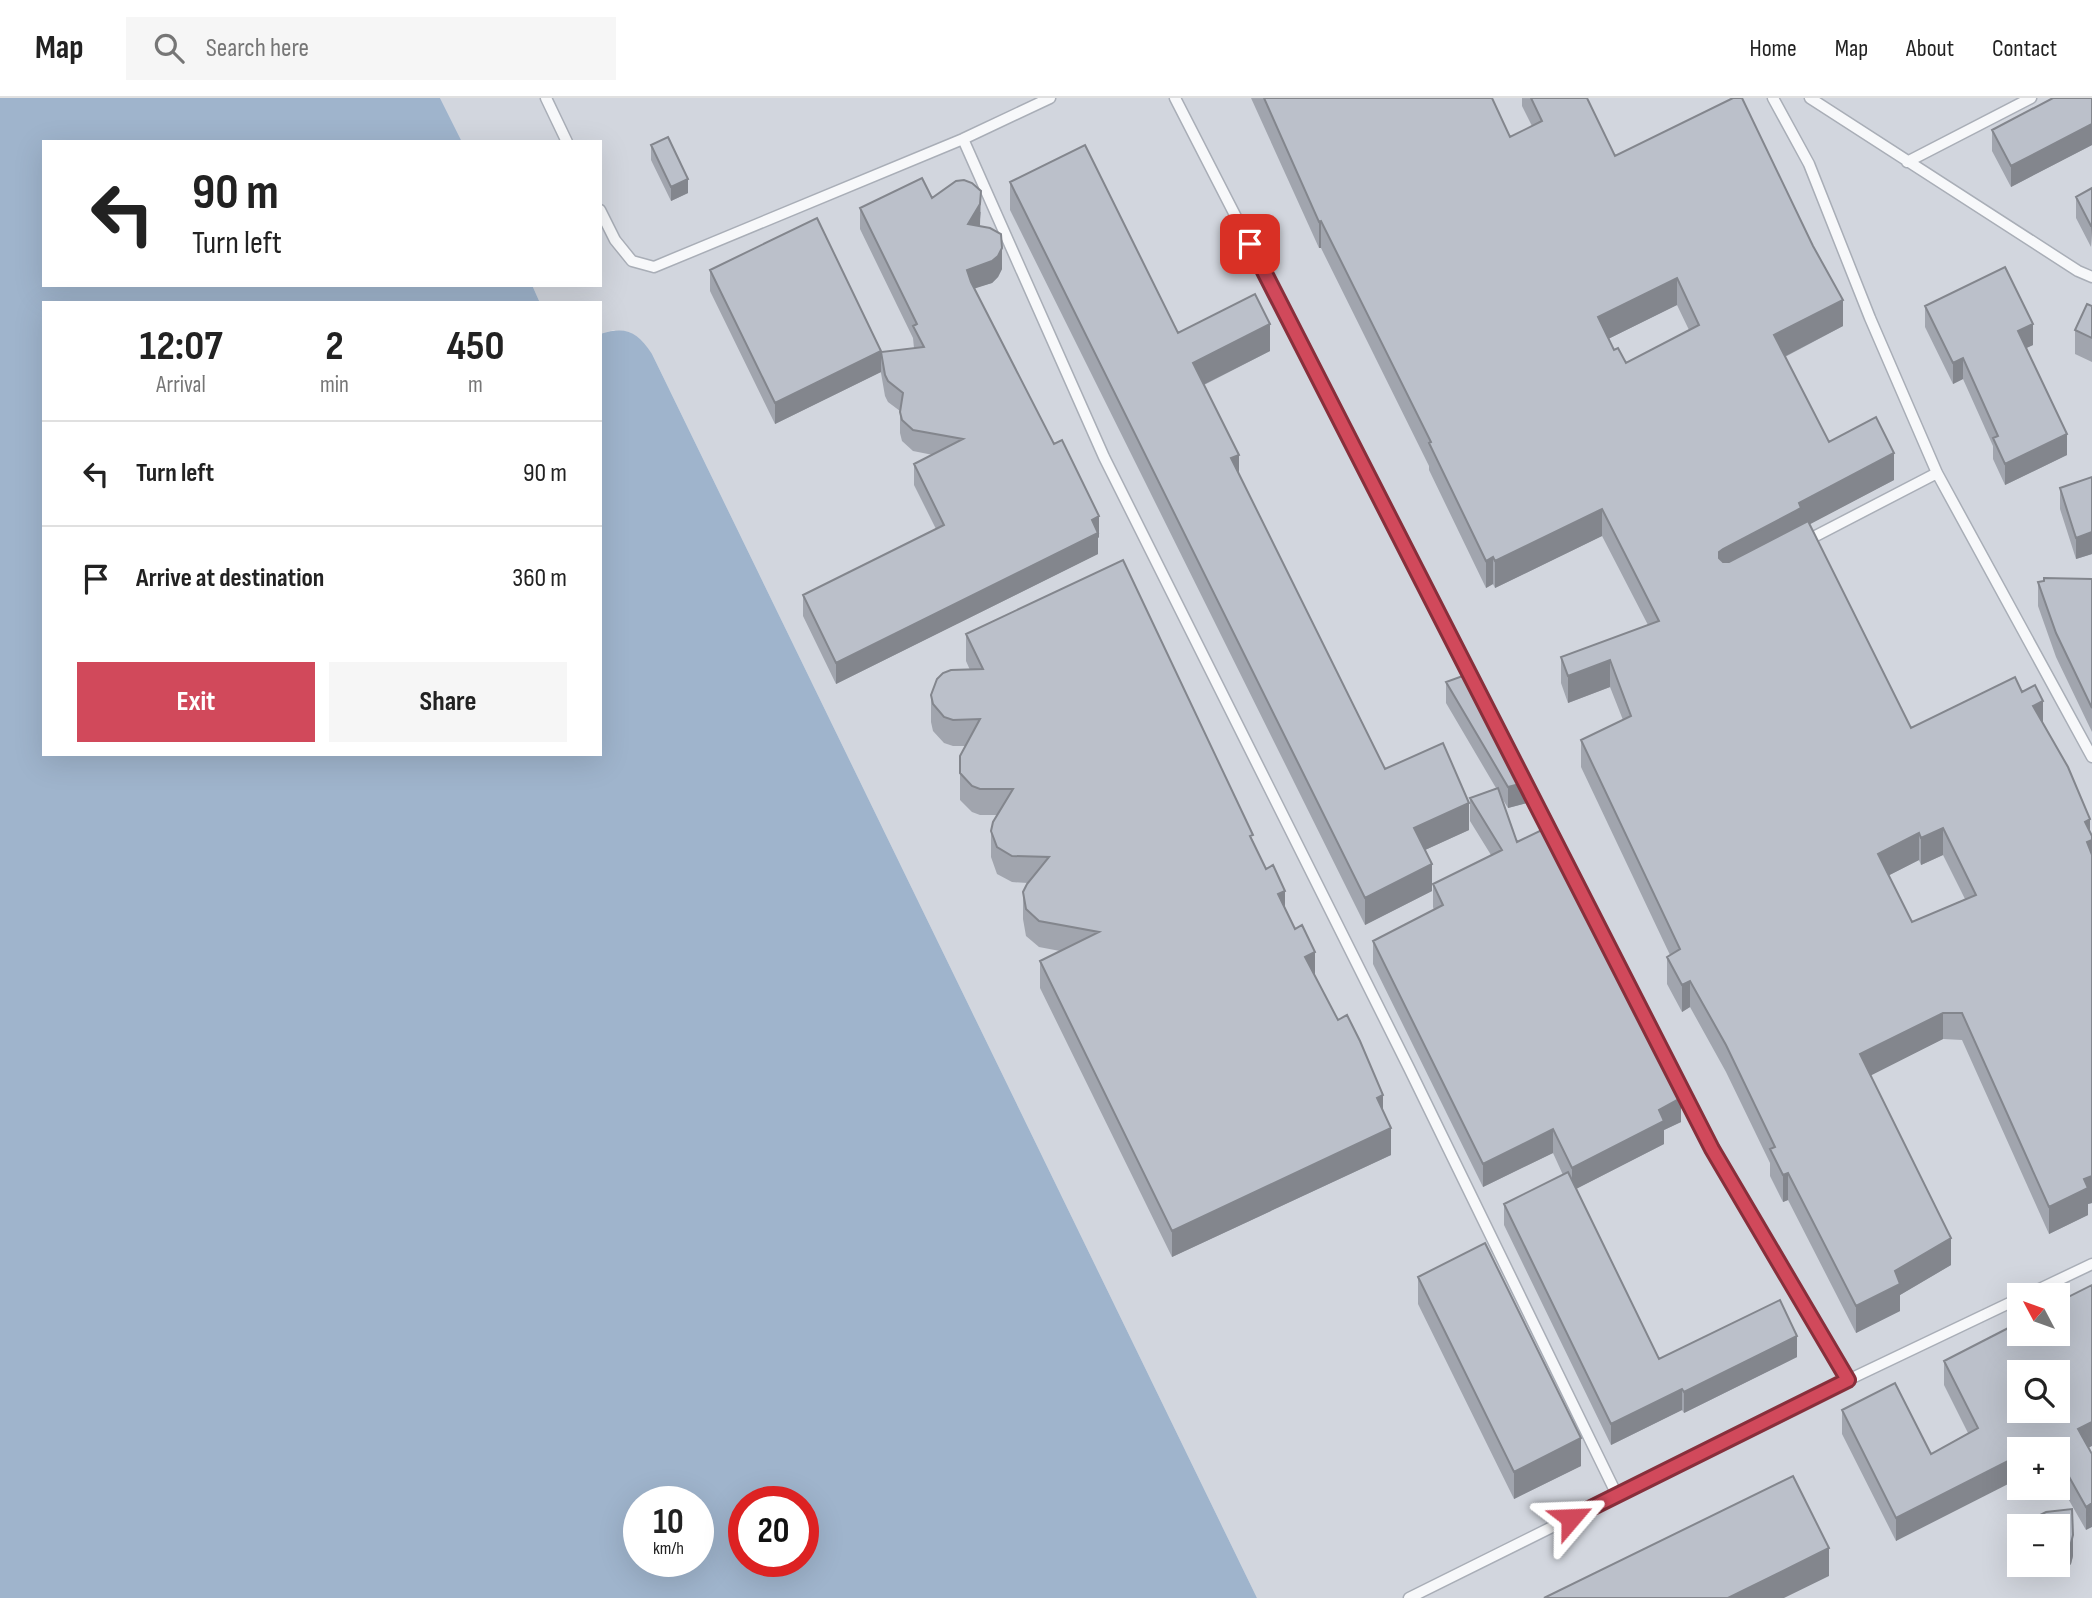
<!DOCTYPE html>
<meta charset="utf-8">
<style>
body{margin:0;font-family:"Sofia Sans Condensed",sans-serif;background:#f6f6f6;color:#222;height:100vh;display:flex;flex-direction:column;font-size:26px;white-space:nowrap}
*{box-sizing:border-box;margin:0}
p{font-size:23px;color:#767676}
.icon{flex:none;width:38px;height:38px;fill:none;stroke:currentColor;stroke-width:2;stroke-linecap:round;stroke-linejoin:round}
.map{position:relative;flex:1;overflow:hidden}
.drawer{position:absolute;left:42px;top:203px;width:560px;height:455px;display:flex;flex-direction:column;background:#fff;border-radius:0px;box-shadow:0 7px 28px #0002}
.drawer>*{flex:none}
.hud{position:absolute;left:42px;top:42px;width:560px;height:147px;border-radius:0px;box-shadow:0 7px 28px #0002;background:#fff;color:#222;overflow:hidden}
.needle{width:46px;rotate:311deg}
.tools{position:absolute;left:2007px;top:1185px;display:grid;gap:14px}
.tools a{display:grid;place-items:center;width:63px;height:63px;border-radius:0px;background:#fff;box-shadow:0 7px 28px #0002;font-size:35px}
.speed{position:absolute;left:623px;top:1388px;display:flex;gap:14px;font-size:35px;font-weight:700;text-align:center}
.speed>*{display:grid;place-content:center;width:91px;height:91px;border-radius:50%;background:#fff;box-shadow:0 7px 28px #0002;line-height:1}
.speed small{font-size:18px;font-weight:400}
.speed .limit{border:10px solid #d22;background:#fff;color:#111}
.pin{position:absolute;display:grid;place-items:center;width:60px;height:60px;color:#fff;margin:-30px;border-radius:14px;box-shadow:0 4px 10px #0006}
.me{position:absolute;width:77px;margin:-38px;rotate:64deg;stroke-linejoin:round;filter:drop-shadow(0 0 5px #0008)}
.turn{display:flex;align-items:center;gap:24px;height:147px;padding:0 35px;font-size:32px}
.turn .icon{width:91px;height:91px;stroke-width:2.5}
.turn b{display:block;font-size:49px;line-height:60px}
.eta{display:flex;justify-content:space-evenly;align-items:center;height:119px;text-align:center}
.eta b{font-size:42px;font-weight:700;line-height:49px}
.cta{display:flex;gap:14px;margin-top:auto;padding:14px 35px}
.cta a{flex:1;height:80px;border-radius:0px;background:#d1495b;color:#fff;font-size:28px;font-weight:700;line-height:80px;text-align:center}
.cta a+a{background:#f6f6f6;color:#222}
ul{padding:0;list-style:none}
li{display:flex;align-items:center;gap:21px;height:105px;padding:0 35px;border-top:2px solid #e0e0e0}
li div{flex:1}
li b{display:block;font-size:26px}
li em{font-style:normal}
header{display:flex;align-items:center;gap:42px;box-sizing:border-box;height:98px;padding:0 35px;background:#fff;border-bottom:2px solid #e0e0e0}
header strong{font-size:33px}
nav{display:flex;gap:38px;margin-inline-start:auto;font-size:24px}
.search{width:490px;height:63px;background:#f6f6f6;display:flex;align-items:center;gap:18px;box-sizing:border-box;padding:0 24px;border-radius:0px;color:#767676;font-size:26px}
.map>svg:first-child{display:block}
.built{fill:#d2d6de;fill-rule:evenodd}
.water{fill:#9fb4cc;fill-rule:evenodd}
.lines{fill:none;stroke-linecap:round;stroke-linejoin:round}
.lane-casing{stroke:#a9aeb7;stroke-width:13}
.lane{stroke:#f7f8fa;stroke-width:10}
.wall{fill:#a1a5ae;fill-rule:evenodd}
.shaded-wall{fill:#83868d}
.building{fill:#bbc0ca;stroke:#83868d;stroke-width:2;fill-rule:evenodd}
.route-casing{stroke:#882f3b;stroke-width:18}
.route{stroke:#d1495b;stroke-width:12}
</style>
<header>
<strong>Map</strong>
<div class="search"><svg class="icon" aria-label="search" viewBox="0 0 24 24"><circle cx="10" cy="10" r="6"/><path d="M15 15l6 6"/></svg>Search here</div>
<nav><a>Home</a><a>Map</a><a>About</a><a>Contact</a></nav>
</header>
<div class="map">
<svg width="2092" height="1500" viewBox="0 0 2092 1500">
<rect width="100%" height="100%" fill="#e4e7ec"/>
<path class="built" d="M440,0H2092V1500H1257L652,256L614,232L600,236V205H540L532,187H600V44H462ZM2020,1197H2058V1236H2020ZM2020,1274H2058V1312H2020ZM2020,1351H2058V1390H2020ZM2020,1428H2058V1466H2020Z"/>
<path class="water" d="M0,0H440L462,44H44V187H532L540,205H44V656H600V236C627,228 637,234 652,256L1257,1500H0ZM639,1404H698V1463H639ZM744,1404H803V1463H744Z"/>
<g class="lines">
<defs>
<path id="lane" d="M546,0L567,44
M1175,0L1475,585
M1773,0L1809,66L1870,220L1937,375L2092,659
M1810,0L2078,173L2092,179
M963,41L1104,359L1409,970L1617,1397
M1907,64L2031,0
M600,112L615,142L632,163L654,169L963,41L1050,0
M1804,444L1937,375
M1522,676L1712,1051L1848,1282
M2027,1197L2092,1166
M1409,1500L1848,1282L2020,1200"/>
</defs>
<use href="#lane" class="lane-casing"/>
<use href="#lane" class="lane"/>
</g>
<path class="wall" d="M1251,0H1492L1510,39L1532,28L1522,8V0H1587L1615,58L1843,228L1785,259L1829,344L1894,382L1809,426L1911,630L2022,594L2043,626L2092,738V1105L2088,1106V1117L2049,1136L1962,942L1943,941L1870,977L1951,1167L1900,1197V1213L1856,1235L1788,1102L1783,1104L1770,1078V1065L1726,974L1690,909L1682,914L1667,886V859L1670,857L1581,669V642L1623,622L1610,589L1568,605L1561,585V559L1648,527L1602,438L1495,490L1493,486L1486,490L1429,372V368L1321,150H1319ZM1677,207L1689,232L1626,265L1614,252L1608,241ZM1943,757L1965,801L1912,824L1889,777L1919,762L1921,767Z
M2092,0V47L2011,89L1992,53V32Z
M651,47L688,95L671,103L651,62Z
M1010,84L1178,235L1270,253L1204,287L1239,376L1385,671L1469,732L1425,752L1432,793L1365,827L1010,112Z
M2092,90L2091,149L2076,120V99Z
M932,100L981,114L979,128L1002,171L998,179L992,185L974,190L1099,439L1098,440V456L836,586L803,518V497L936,431L914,387V366L933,357L913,353L902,343L900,335V313L888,304L885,298L881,275V254L914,250L913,240L860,131V110Z
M710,172L881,274L775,326L710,193Z
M1925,208L2033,247L2026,250L2067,357L2005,387L1993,361V348L1963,281L1953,286L1925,229Z
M2092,208V264L2075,256V232Z
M2092,379V456L2076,461L2060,411V390Z
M2092,481V634L2056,559L2038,508V484Z
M966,536L1253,743L1285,811L1315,878L1383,1012L1391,1057L1172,1159L1040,890V863L1060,853L1039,849L1026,838L1023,821V794L1028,785L1012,784L997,776L991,759V733L997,717H980L972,714L960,702V658L966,648H953L944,645L933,633L931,624V597L970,572L966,563Z
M1446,584L1527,705L1508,710L1500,697L1517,744L1681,1024L1664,1032V1046L1576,1091L1659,1261L1797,1259L1684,1315L1682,1312L1611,1347L1504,1127V1106L1563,1077L1553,1055L1483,1089L1373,866V843L1434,812L1433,809V786L1491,757L1470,723V700L1496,690L1446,605Z
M1418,1179L1581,1368L1514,1401L1418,1206Z
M1944,1263L2088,1350L2086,1432L2058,1383V1351H2020L1896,1443L1842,1336V1312L1931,1356L1968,1335L1944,1287Z
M2073,1458L2071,1466L2065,1472L2049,1477L2035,1469L2034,1466H2058Z"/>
<path class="shaded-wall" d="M2092,26V47L2011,89V68Z
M688,81V95L671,103V89Z
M981,93L980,127L968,147V126Z
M1321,123V150H1319V124Z
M2091,128H2092L2091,149Z
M1002,150V171L998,179L992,185L967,193V172Z
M1677,180V207L1598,246V219Z
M1843,202V228L1774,264V237Z
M1270,226V253L1193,292V265Z
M2033,226V247L2018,254V233Z
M881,253V274L775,326V305Z
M1963,260V281L1953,286V265Z
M2067,336V357L2005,387V366Z
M1894,355V382L1801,431L1719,487V454L1723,451L1799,405Z
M1239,357V384L1231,360Z
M1602,411V438L1495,490V463Z
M1099,418V439L1098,440V456L836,586V565Z
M2092,434V456L2076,461V440Z
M1493,459V486L1486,490V463Z
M1610,562V589L1568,605V578Z
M2043,603V630L2033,608Z
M1527,684V705L1508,710V689Z
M1469,705V732L1414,757V730Z
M2090,721V743L2092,742V769L2087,771L2085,724Z
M1943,730V757L1921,767V740Z
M1919,735V762L1878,783V756Z
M1432,766V793L1365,827V800Z
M1285,793V819L1278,796Z
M1315,854V881L1305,859Z
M1690,883V909L1682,914V887Z
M1943,915V941L1860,983V956Z
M1383,997V1023L1377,1000Z
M1681,1000V1024L1664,1032V1046L1572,1093V1070L1659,1012Z
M1391,1030V1057L1172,1159V1133Z
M1553,1031V1055L1483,1089V1066Z
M1788,1075V1102L1783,1104V1077Z
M2092,1078V1105L2088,1106V1117L2049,1136V1109L2084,1081Z
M1951,1140V1167L1900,1197V1213L1856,1235V1208L1895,1173Z
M1797,1238V1259L1684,1315V1294Z
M1682,1291V1312L1611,1347V1326Z
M2092,1324V1348L2078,1355V1331Z
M1581,1340V1368L1514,1401V1374Z
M2048,1342V1351H2031Z
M2020,1357V1380L1896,1443V1420Z
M2092,1405V1429L2086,1432V1409Z
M2073,1437V1458L2071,1466L2065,1472L2049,1477V1466H2058V1453Z
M1829,1450V1478L1784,1500H1728Z"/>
<path class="building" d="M1264,0H1492L1510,39L1542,23L1531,0H1587L1615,58L1733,0H1742L1813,148L1843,202L1774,237L1829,344L1876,319L1894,355L1799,405L1801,410L1723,451L1719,454V460L1723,464H1729L1808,423L1911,630L2015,579L2022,594L2035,587L2043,603L2033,608L2068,669L2090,721L2085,724L2092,738V742L2087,744L2092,757V1078L2084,1081L2088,1090L2049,1109L1962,915H1943L1860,956L1951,1140L1895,1173L1900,1186L1856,1208L1788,1075L1783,1077L1770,1051L1775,1049L1726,947L1690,883L1682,887L1667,859L1680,851L1581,642L1631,618L1610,562L1568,578L1561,559L1659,523L1602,411L1495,463L1493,459L1486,463L1429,345L1431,344L1321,123L1319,124ZM1677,180L1699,227L1626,265L1618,250L1614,252L1598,219ZM1943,730L1976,797L1912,824L1878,756L1919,735L1921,740Z
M2053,0H2092V26L2011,68L1992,32Z
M668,39L688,81L671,89L651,47Z
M1085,47L1178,235L1255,196L1270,226L1193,265L1239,357L1231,360L1385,671L1443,645L1469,705L1414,730L1432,766L1365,800L1010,84Z
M922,80L932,100L956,83L964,82L972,85L981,93L980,106L968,126L990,130L1001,136L1002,150L998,158L992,163L967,172L971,184L1054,346L1062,342L1099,418L1092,422L1098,435L836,565L803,497L944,427L914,366L963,341L913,332L902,322L900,314L903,295L888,283L885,277L881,254L924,249L913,228L917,226L860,110Z
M2092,90V128H2091L2076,99Z
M817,120L881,253L775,305L710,172Z
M2005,169L2033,226L2018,233L2067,336L2005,366L1993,340L1998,338L1963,260L1953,265L1925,208Z
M2087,206L2092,208V240L2075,232Z
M2092,379V434L2076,440L2060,390Z
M1123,462L1253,737L1250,738L1266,771L1273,767L1285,793L1278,796L1295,831L1302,827L1315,854L1305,859L1338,922L1347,917L1360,943L1383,997L1377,1000L1391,1030L1172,1133L1040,863L1099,834L1039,823L1026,811L1023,794L1027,786L1049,759L1012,758L997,749L991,733L993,724L1013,691H980L972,688L960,675V658L980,621L953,622L944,619L933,606L931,597L937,581L943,575L951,572L983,571L966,536Z
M2044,480L2092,481V610L2056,535L2038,484L2044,483Z
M1471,575L1527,684L1508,689L1446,584Z
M1498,690L1517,744L1548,729L1681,1000L1659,1012L1664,1023L1572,1070L1553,1031L1483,1066L1373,843L1443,807L1433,786L1502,752L1470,700Z
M1568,1074L1659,1261L1780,1202L1797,1238L1684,1294L1682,1291L1611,1326L1504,1106Z
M1485,1145L1581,1340L1514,1374L1418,1179Z
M2092,1187V1324L2078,1331L2092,1356V1405L2086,1409L2058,1359V1351H2054L2048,1342L2031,1351H2020V1357L1896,1420L1842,1312L1895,1285L1931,1356L1978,1330L1944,1263L2020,1224V1236H2058V1204ZM2020,1274H2058V1312H2020Z
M1793,1378L1829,1450L1728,1500H1544Z
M2072,1411L2073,1437L2071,1445L2065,1451L2058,1453V1428H2032L2033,1424L2038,1418L2046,1414Z"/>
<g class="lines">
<defs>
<path id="route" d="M1250,146L1712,1051L1848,1282L1571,1420"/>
</defs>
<use href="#route" class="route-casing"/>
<use href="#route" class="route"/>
</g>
</svg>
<div class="tools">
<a><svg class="needle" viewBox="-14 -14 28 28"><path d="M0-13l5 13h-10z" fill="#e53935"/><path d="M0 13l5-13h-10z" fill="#767676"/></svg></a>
<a><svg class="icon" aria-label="search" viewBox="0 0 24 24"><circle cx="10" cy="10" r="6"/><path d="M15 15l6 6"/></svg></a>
<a>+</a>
<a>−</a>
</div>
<div class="speed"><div>10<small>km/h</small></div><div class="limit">20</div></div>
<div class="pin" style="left:1250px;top:146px;background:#d93025"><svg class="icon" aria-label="arrive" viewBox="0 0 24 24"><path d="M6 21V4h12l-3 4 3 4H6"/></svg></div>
<svg class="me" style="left:1571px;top:1420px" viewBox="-20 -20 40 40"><path d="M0-17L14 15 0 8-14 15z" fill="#d1495b" stroke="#fff" stroke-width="4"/></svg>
<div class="hud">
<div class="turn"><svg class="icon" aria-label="left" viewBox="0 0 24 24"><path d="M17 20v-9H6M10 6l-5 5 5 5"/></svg><div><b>90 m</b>Turn left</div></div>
</div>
<section class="drawer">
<div class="eta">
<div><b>12:07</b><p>Arrival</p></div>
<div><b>2</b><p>min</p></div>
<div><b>450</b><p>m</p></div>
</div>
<ul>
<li><svg class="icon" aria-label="left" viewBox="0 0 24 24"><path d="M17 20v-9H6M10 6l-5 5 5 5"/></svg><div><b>Turn left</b></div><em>90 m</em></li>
<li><svg class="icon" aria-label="arrive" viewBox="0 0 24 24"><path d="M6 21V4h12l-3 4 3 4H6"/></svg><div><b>Arrive at destination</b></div><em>360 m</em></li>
</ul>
<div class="cta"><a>Exit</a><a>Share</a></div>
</section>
</div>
